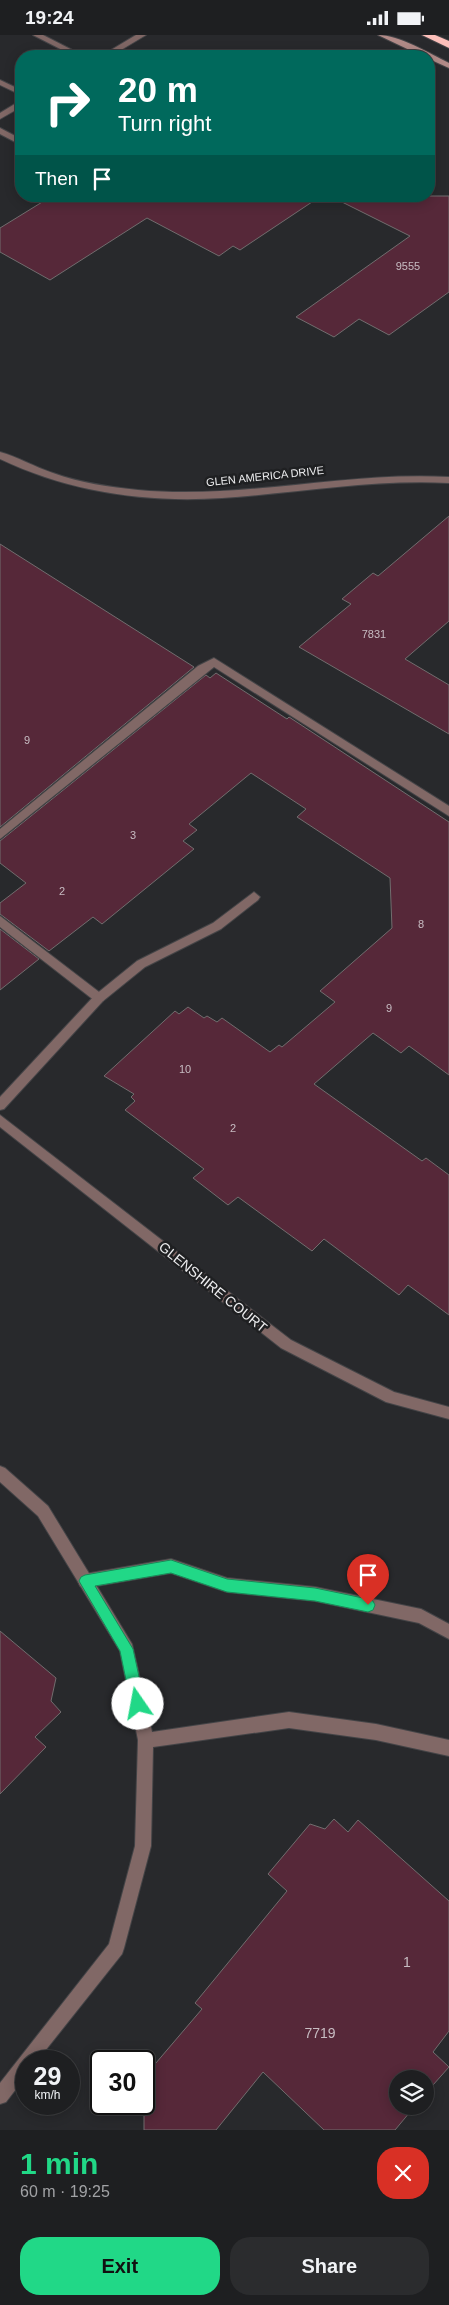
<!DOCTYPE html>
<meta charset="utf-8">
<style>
body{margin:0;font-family:Arial,sans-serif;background:#2b2c2e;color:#f1f3f6;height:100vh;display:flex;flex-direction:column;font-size:19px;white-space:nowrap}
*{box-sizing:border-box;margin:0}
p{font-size:16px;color:#a1a2a5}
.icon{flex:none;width:28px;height:28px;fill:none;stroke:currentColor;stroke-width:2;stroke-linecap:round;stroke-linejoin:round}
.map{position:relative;height:2095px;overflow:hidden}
.drawer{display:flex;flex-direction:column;background:#1e1f21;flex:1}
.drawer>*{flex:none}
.guide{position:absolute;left:15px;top:15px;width:420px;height:152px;border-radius:20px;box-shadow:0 2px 12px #0003,0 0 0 1px #3c3d3f;background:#00695c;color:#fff;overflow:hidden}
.fabs{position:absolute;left:389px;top:2035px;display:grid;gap:10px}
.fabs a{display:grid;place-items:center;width:45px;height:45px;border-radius:50%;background:#1e1f21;box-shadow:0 2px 12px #0003,0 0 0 1px #3c3d3f;font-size:25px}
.speed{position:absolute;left:15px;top:2015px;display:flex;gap:10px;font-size:25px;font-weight:700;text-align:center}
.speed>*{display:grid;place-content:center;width:65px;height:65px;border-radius:50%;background:#1e1f21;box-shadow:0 2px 12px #0003,0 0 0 1px #3c3d3f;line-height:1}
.speed small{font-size:12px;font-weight:400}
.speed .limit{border:2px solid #111;border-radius:8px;background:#fff;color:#111}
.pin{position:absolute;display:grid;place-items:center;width:42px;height:42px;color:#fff;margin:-51px -21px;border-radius:50% 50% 50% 0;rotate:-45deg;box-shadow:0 0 5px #0007}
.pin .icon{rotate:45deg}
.me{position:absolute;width:55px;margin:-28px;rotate:348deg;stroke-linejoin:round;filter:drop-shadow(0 0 4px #0008)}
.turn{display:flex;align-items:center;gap:18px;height:105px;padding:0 20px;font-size:22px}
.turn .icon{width:65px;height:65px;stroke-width:2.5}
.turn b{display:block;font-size:35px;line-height:42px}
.then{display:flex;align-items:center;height:48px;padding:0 20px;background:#0003;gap:10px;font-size:19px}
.round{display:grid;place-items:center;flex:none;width:52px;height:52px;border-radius:20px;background:#2b2c2e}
.overview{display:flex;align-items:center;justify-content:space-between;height:85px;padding:0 20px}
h1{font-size:30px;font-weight:800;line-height:38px;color:#21d887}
.button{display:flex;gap:10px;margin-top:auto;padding:10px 20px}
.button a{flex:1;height:58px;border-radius:20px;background:#21d887;color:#111;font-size:20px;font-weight:800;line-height:58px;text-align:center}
.button a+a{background:#2b2c2e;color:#f1f3f6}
.status{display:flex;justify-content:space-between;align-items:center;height:35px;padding:0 25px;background:#1e1f21;direction:ltr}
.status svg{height:14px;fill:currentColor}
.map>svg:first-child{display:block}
.building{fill:#562839;stroke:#716d6e}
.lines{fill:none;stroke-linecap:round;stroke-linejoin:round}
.service-casing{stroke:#444447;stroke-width:2}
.minor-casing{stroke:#444447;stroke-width:2}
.secondary-casing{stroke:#444447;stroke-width:2}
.motorway-casing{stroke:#444447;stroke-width:2}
.service{fill:#816866;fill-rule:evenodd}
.minor{fill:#816866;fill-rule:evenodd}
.secondary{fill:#b28b88;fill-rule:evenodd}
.motorway{fill:#fcbfba;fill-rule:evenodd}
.route{fill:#21d887;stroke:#158c58}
.labels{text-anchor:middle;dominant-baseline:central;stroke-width:5;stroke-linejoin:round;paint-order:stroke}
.number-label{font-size:11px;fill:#c7bcc2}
.far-street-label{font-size:11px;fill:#ededef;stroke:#1f2022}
.street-label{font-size:14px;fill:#ededef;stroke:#1f2022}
.near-number-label{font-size:14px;fill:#c7bcc2}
</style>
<div class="status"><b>19:24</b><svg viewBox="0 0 49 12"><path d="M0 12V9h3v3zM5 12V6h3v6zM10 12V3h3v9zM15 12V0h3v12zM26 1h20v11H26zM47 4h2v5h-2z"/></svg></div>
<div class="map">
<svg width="449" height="2095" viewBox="0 0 449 2095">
<rect width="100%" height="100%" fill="#28292c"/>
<path class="building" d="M52,161H321L240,215L233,211L219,221L147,183L50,245L0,217V193Z
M330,161H449V257L389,300L359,284L334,302L296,282L410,201Z
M449,481V586L405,624L449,650V699L299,612L351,569L342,564L373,538L378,541Z
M0,509L194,632L0,792Z
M216,638L287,684L289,682L449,787V1040L409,1011L401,1018L373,998L314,1049L422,1126L426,1123L449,1140V1280L408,1250L399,1260L324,1204L312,1216L238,1162L228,1170L193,1143L204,1134L125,1075L135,1066L131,1062L134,1059L104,1041L175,976L179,979L188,972L204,983L207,981L217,987L222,983L270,1017L279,1010L282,1012L335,967L320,956L392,893L390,843L297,782L306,774L251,738L189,789L197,795L183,806L194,814L102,889L93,882L49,916L0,879V868L26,848L0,828V806L206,640L210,643Z
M0,894L39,924L0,955Z
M0,1596L56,1643L51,1666L61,1677L35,1702L46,1712L0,1759Z
M334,1784L348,1797L358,1785L449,1866V1996L433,2017L449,2032L425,2059V2044H398V2071H415L395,2095H324L263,2037L216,2095H144V2042L202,1974L195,1968L287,1856L268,1839L310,1789L325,1794Z"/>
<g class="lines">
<defs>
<path id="service" d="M33,0H43L84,21H74Z
M0,45L21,55V60L0,50Z
M0,93L21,104V110L0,99Z
M214,623L449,771V781L214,632L0,804V794L198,631Z
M0,881L103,960L105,963L103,966H95L0,892Z
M171,1524L227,1543L315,1552L421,1574L449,1589V1604L419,1588L315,1566L227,1557L171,1538L85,1553L80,1551L78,1546L80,1541L85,1539Z"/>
<path id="minor" d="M136,0H146L111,21H101Z
M18,67H21V72L0,84V78Z
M0,417C18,422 35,432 53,438C80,448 110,452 138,455C242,465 345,436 449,442V448C372,444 298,458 222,463C146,468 69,457 0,424Z
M254,857L260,862L258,865L221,894L145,932L103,966L4,1074L0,1075V1062L95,960L137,926L213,888Z
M0,1080L291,1305L394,1357L449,1372V1384L386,1367L281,1313L0,1092Z
M0,1431L5,1433L48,1471L132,1609L152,1697L289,1677L376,1689L449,1705V1721L376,1705L289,1693L153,1712L151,1811L124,1913L122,1919L37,2026H26V2041L6,2067L0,2069V2048L109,1909L135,1811L138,1705L120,1616L38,1481L0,1447Z"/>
<path id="secondary" d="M378,0C399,0 429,18 449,28V33L429,24V21H422Z"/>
<path id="motorway" d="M422,0H435L449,6V13Z"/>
</defs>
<use href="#service" class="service-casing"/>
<use href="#minor" class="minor-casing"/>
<use href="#secondary" class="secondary-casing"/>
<use href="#motorway" class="motorway-casing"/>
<use href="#service" class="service"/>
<use href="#minor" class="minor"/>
<use href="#secondary" class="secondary"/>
<use href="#motorway" class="motorway"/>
</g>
<path class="route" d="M171,1525L227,1544L315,1553L368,1564L373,1566L375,1570L373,1575L368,1577L315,1566L227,1557L171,1538L95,1551L133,1614L145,1669L143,1674L138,1676L133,1674L131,1669L120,1616L79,1546L81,1542L85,1540Z"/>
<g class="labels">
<g class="number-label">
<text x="408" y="231">9555</text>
<text x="374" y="599">7831</text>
<text x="27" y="705">9</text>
<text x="133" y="800">3</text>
<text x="62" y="856">2</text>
<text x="421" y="889">8</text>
<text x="389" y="973">9</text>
<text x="185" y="1034">10</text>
<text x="233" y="1093">2</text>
</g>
<g class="far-street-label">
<text transform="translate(265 441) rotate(-6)">GLEN AMERICA DRIVE</text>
</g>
<g class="street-label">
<text transform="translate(213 1252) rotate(39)">GLENSHIRE COURT</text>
</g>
<g class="near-number-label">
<text x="407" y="1927">1</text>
<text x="320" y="1998">7719</text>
</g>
</g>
</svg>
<div class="fabs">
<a><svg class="icon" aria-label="layers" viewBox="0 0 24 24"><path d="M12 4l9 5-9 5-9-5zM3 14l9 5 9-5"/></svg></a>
</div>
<div class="speed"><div>29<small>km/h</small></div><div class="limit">30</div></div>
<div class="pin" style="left:368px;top:1570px;background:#d93025"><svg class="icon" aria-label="arrive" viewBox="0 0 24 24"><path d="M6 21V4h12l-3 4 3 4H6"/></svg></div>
<svg class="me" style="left:138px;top:1669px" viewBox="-20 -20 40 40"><circle r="19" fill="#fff"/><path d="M0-13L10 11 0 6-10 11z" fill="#21d887"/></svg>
<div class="guide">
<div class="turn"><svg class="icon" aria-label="right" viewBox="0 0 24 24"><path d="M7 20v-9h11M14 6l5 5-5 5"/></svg><div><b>20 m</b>Turn right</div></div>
<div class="then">Then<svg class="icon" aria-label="arrive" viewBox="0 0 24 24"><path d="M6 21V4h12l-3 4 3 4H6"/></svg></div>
</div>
</div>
<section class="drawer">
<div class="overview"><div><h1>1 min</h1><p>60 m · 19:25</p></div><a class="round" style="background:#d93025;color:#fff"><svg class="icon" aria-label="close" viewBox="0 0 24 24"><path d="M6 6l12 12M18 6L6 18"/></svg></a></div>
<div class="button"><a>Exit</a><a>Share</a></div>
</section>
